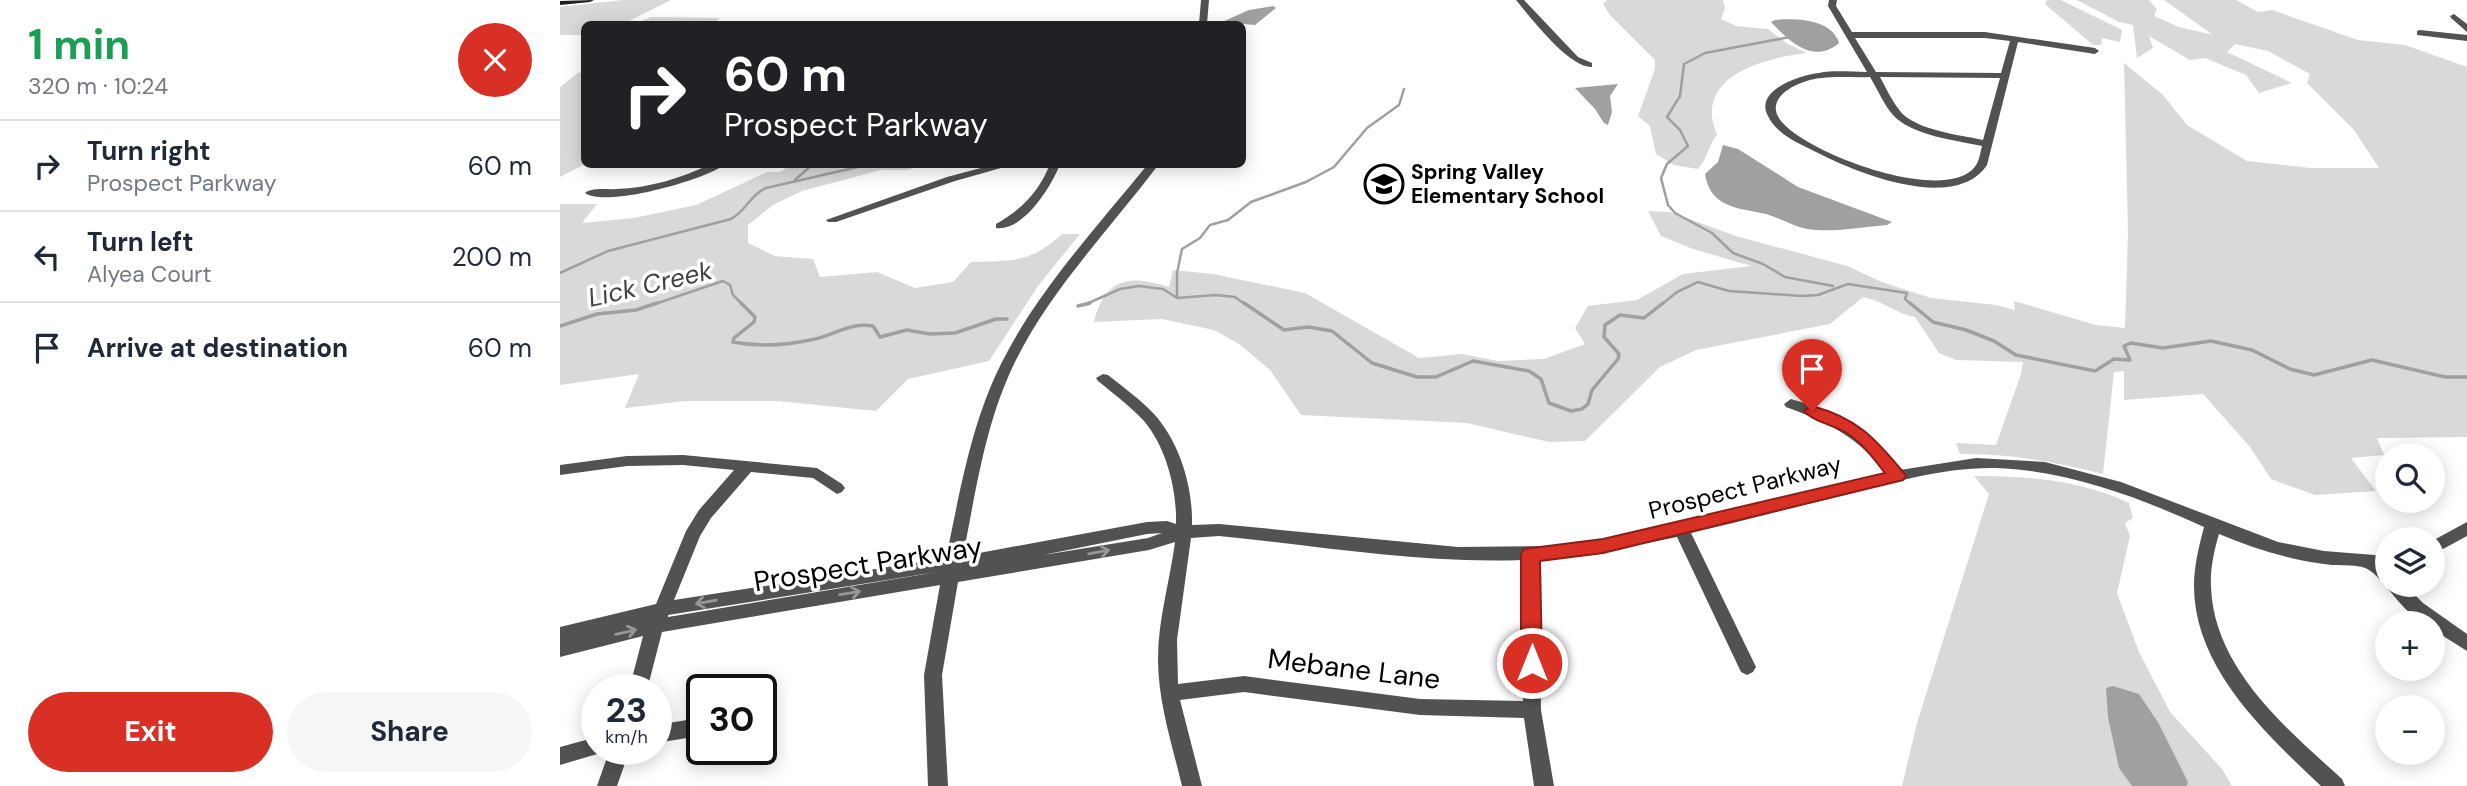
<!DOCTYPE html>
<meta charset="utf-8">
<style>
body{margin:0;font-family:"DM Sans",sans-serif;background:#f6f6f7;color:#1f2937;height:100vh;display:flex;flex-direction:column;font-size:26px;white-space:nowrap}
*{box-sizing:border-box;margin:0}
p{font-size:23px;color:#747a83}
.icon{flex:none;width:38px;height:38px;fill:none;stroke:currentColor;stroke-width:2;stroke-linecap:round;stroke-linejoin:round}
.map{position:relative;flex:1;overflow:hidden}
.sheet{display:flex;flex-direction:column;background:#fff;width:560px}
.sheet>*{flex:none}
.top-card{position:absolute;left:21px;top:21px;width:665px;height:147px;border-radius:10px;box-shadow:0 4px 18px #0003;background:#202124;color:#fff;overflow:hidden}
.tools{position:absolute;left:1815px;top:443px;display:grid;gap:14px}
.tools a{display:grid;place-items:center;width:70px;height:70px;border-radius:50%;background:#fff;box-shadow:0 4px 18px #0003;font-size:35px}
.speed{position:absolute;left:21px;top:674px;display:flex;gap:14px;font-size:35px;font-weight:700;text-align:center}
.speed>*{display:grid;place-content:center;width:91px;height:91px;border-radius:50%;background:#fff;box-shadow:0 4px 18px #0003;line-height:1}
.speed small{font-size:18px;font-weight:400}
.speed .limit{border:4px solid #111;border-radius:10px;background:#fff;color:#111}
.pin{position:absolute;display:grid;place-items:center;width:60px;height:60px;color:#fff;margin:-72px -30px;border-radius:50% 50% 50% 0;rotate:-45deg;box-shadow:0 0 7px #0007}
.pin .icon{rotate:45deg}
.me{position:absolute;width:77px;margin:-38px;rotate:0deg;stroke-linejoin:round;filter:drop-shadow(0 0 5px #0008)}
.turn{display:flex;align-items:center;gap:24px;height:147px;padding:0 28px;font-size:32px}
.turn .icon{width:91px;height:91px;stroke-width:2.5}
.turn b{display:block;font-size:49px;line-height:60px}
.round{display:grid;place-items:center;flex:none;width:74px;height:74px;border-radius:37px;background:#f6f6f7}
.summary{display:flex;align-items:center;justify-content:space-between;height:119px;padding:0 28px}
h1{font-size:42px;font-weight:700;line-height:52px;color:#1e9e55}
.cta{display:flex;gap:14px;margin-top:auto;padding:14px 28px}
.cta a{flex:1;height:80px;border-radius:42px;background:#d93025;color:#fff;font-size:28px;font-weight:700;line-height:80px;text-align:center}
.cta a+a{background:#f6f6f7;color:#1f2937}
ul{padding:0;list-style:none}
li{display:flex;align-items:center;gap:21px;height:91px;padding:0 28px;border-top:2px solid #e0e1e3}
li div{flex:1}
li b{display:block;font-size:26px}
li em{font-style:normal}
main{display:flex;flex:1;min-height:0}
.map>svg:first-child{display:block}
.green{fill:#d9d9d9}
.water{fill:#a0a0a0}
.lines{fill:none;stroke-linecap:round;stroke-linejoin:round}
.stream-far1{stroke:#a0a0a0;stroke-width:2.5}
.stream{stroke:#a0a0a0;stroke-width:3.5}
.minor{fill:#525252;fill-rule:evenodd}
.secondary{fill:#1f1f1f;fill-rule:evenodd}
.oneway{stroke:#979797}
.route{fill:#d93025;stroke:#8d1f18;stroke-width:2}
.labels{text-anchor:middle;dominant-baseline:central;stroke-width:7;stroke-linejoin:round;paint-order:stroke}
.far-poi-label{font-size:21px;font-weight:bold;fill:#000;stroke:#fff;text-anchor:start}
.street-label{font-size:24px;fill:#000;stroke:#fff}
.water-label{font-size:26px;font-style:italic;fill:#414141;stroke:#fff}
.near-street-label{font-size:28px;fill:#000;stroke:#fff}
</style>
<main>
<section class="sheet">
<div class="summary"><div><h1>1 min</h1><p>320 m · 10:24</p></div><a class="round" style="background:#d93025;color:#fff"><svg class="icon" aria-label="close" viewBox="0 0 24 24"><path d="M6 6l12 12M18 6L6 18"/></svg></a></div>
<ul>
<li><svg class="icon" aria-label="right" viewBox="0 0 24 24"><path d="M7 20v-9h11M14 6l5 5-5 5"/></svg><div><b>Turn right</b><p>Prospect Parkway</p></div><em>60 m</em></li>
<li><svg class="icon" aria-label="left" viewBox="0 0 24 24"><path d="M17 20v-9H6M10 6l-5 5 5 5"/></svg><div><b>Turn left</b><p>Alyea Court</p></div><em>200 m</em></li>
<li><svg class="icon" aria-label="arrive" viewBox="0 0 24 24"><path d="M6 21V4h12l-3 4 3 4H6"/></svg><div><b>Arrive at destination</b></div><em>60 m</em></li>
</ul>
<div class="cta"><a>Exit</a><a>Share</a></div>
</section>
<div class="map">
<svg width="1907" height="786" viewBox="0 0 1907 786">
<rect width="100%" height="100%" fill="#fff"/>
<path class="green" d="M63,0H111L63,24H24V35H0V7Z
M1047,0H1163L1165,8L1161,19L1176,26L1208,29L1228,44L1247,53C1204,58 1132,76 1157,135C1148,145 1148,158 1138,169L1114,165L1096,154L1090,126L1078,116L1095,69V60L1050,15L1043,4Z
M1487,0H1501L1562,30L1560,42L1542,38L1541,45H1533L1485,4Z
M1517,0H1589L1597,9L1594,16L1619,27L1653,35L1604,0H1676L1698,12L1712,10L1798,40L1845,45L1907,67V437L1817,438L1824,455L1791,458L1816,491L1755,495L1711,479L1690,447L1643,394L1564,400V371L1554,372L1543,474C1496,462 1448,453 1400,454L1396,443L1436,445L1461,374L1463,362L1396,360L1379,353L1355,317C1335,313 1325,302 1303,297L1270,324L1136,350L1100,367L1025,441L989,442L907,423L741,415L710,370L679,344L654,330L602,319L534,322C545,278 569,274 609,287L613,270L653,274L745,293L859,358L902,354L938,361L984,359L1025,344L1015,328L1028,306L1077,300L1123,274L1191,266L1133,249L1101,236L1088,211L1110,212L1176,236L1287,266L1322,282L1371,298L1436,305L1455,310L1454,301L1536,325L1565,328L1568,233L1564,63L1603,95L1627,125L1687,161L1751,168H1819L1794,130L1747,83L1750,74L1708,51L1675,44L1667,52L1732,83L1699,93L1686,75L1645,58L1630,60L1589,36L1593,48L1577,58L1573,25L1559,22Z
M91,17L160,18L153,24H75Z
M19,72L24,73L25,164L0,177V87Z
M231,165H365L347,170H321L242,191L213,205L188,225V243L215,256L253,259L260,277L317,272L355,288L393,282L411,262C453,260 469,264 502,234H520L478,286L429,361L348,379L316,411L218,401H125L65,408L79,374L0,385V204H37L22,223L74,218L136,205L207,172H220Z
M1414,476C1468,476 1520,480 1569,503L1573,518L1565,523L1570,536L1557,593L1579,652L1610,712L1662,769L1672,786H1342L1357,723L1429,494Z"/>
<path class="water" d="M713,6L716,8L695,25L662,22L689,10Z
M1215,20C1236,18 1272,19 1279,43C1253,65 1229,41 1211,22Z
M1058,84L1050,96L1052,112L1048,125L1044,123L1035,109L1015,88Z
M1163,145L1178,149L1238,187L1332,222L1327,225C1301,227 1273,233 1247,229C1232,226 1220,218 1206,214C1179,208 1150,208 1145,174L1158,162Z
M1553,686L1579,694L1599,724L1628,782L1627,786H1572L1559,768L1548,717L1546,688Z"/>
<g class="lines">
<path class="stream-far1" d="M1230,37L1145,53L1124,64L1120,96L1107,117L1120,130L1128,146L1107,164L1101,178L1108,205L1115,213L1152,233L1173,253L1203,264L1225,277L1273,286
M235,180L253,164
M0,273L48,251L171,219C187,210 190,195 206,188L311,164
M617,298V273L622,249L640,238L650,225L668,220L691,202L746,182L774,167L807,128L839,105L844,89
M92,305L163,281L170,285L173,295L183,305
M524,305L560,289L579,286L603,289L617,298L656,295L675,297L686,305
M1101,305L1117,292L1138,282L1169,291L1242,296L1258,295L1288,284L1347,293L1345,299L1352,305"/>
<path class="stream" d="M181,303L195,317L194,322L174,338L173,342C199,347 229,345 255,339C276,334 291,322 313,326L320,337L347,330L370,334L395,333L436,319H447
M684,303L724,330L748,327L772,331L812,363L857,377H876L913,361L969,371L981,379L989,403L1011,411L1022,409L1028,404L1032,390L1058,359L1059,354L1044,337L1045,325L1060,315L1084,318L1103,303
M1350,303L1373,322L1406,330L1434,341L1456,355L1535,371L1554,359L1570,360L1564,346L1571,343L1603,348L1651,341L1692,350L1730,369L1754,375L1812,360L1885,377H1907
M518,306L530,303
M0,326L37,314L76,310L97,303"/>
<path class="minor" d="M641,0H649L647,24H639Z
M956,0H964L1018,57L1032,63V67C1009,68 971,18 956,0Z
M1269,0H1277L1276,6L1292,32H1425L1535,48L1539,51L1535,54L1458,42L1427,165C1395,213 1297,173 1258,153C1239,143 1216,135 1207,114C1196,89 1241,75 1259,73C1274,70 1291,72 1307,72L1268,6ZM1295,38H1425L1450,41L1441,73L1316,72ZM1310,77C1318,90 1324,105 1333,115C1350,135 1398,141 1422,146C1420,154 1419,164 1412,170C1376,202 1247,153 1221,121C1201,96 1243,79 1262,78C1278,76 1295,78 1310,77ZM1320,77L1440,78L1423,140C1400,135 1355,130 1340,111C1332,101 1326,88 1320,77Z
M1894,14L1907,24V32L1891,18L1890,16Z
M1860,30L1907,35V41L1857,35V31Z
M151,164H166C145,180 46,208 25,193C33,187 46,190 56,189C90,188 121,178 151,164Z
M436,164H455L395,181L276,222H268L266,220L387,177Z
M490,164H500C492,186 463,232 436,228V224C462,209 479,192 490,164Z
M588,164H599C550,229 491,289 455,362C425,423 416,491 403,556L587,522L607,521L616,524C617,489 606,447 584,421C570,406 554,394 538,381L536,378L543,374L548,375C563,387 580,399 594,414C620,443 633,487 632,525L659,524L898,547L994,546L1042,540L1102,528L1326,473C1296,436 1270,423 1226,407L1224,404L1231,399C1280,413 1308,431 1340,470L1416,458L1485,462L1561,482L1718,542L1764,551L1827,556V584H1844L1863,603L1907,634V651L1872,629V623C1847,623 1828,582 1809,570C1801,564 1782,566 1772,565C1733,561 1695,549 1659,534C1654,551 1650,569 1651,587C1654,669 1727,729 1782,779L1785,786H1761C1706,734 1634,668 1634,586C1634,566 1639,546 1644,527C1578,497 1509,471 1436,468C1383,467 1331,483 1280,496C1231,508 1181,521 1131,533L1196,667L1193,672L1187,675L1181,672L1117,537L1042,552L979,559L981,710L994,786H974L964,718L860,715L684,692L620,700L642,786H622C612,744 598,702 598,659C598,619 610,581 615,542L589,550L398,582L382,675L388,786H368L364,675L380,585L102,632L87,690H69L83,636L0,657V641L89,620L0,641V627L96,604L126,531L139,510L174,470L123,465L67,466L0,475V465L67,456L123,455L257,468L282,484L285,488L282,492L277,494L253,478L191,472L151,518L140,536L114,600L386,558C400,492 411,423 442,362C478,290 537,227 588,164ZM602,533L588,538L483,555L587,534ZM659,536C760,546 861,564 963,560V701L860,699L684,676L618,684L617,640L631,538ZM383,571L108,617V615Z
M1907,522V536L1872,555V541Z
M127,720L142,724V742L127,738L96,743V725Z
M37,737V749H45L44,752L0,765V747Z
M50,749H70L57,786H37Z"/>
<path class="secondary" d="M34,0L30,2L0,5V1Z"/>
</g>
<defs><path id="oneway-shaft" d="M-6 0H5M1.5-3L5.5 0L1.5 3" fill="none" stroke-width="1.6" stroke-linecap="round" stroke-linejoin="round" transform="scale(1.75)"/></defs>
<g class="oneway">
<use href="#oneway-shaft" transform="translate(539 552) rotate(-10)"/>
<use href="#oneway-shaft" transform="translate(290 593) rotate(-9)"/>
<use href="#oneway-shaft" transform="translate(146 602) rotate(170)"/>
<use href="#oneway-shaft" transform="translate(66 632) rotate(-13)"/>
</g>
<path class="route" d="M1252,406C1297,418 1315,438 1343,472L1346,476L1343,480L1043,553L980,561L982,663L979,669L972,672L964,669L961,663V554L964,549L1043,539L1325,473C1313,458 1301,441 1285,432C1273,425 1252,421 1244,411Z"/>
<defs>
<symbol id="school-ring" viewBox="-11 -11 22 22"><circle r="9.5" fill="#fff" stroke="#000" stroke-width="1.5"/><path d="M0-5L7-2L0 1L-7-2ZM-4 1L0 2.5L4 1V4Q0 6-4 4Z" fill="#000"/></symbol>
</defs>
<g fill-rule="evenodd">
<use href="#school-ring" x="802" y="162" width="44" height="44"/>
</g>
<g class="labels">
<g class="far-poi-label">
<text x="851" y="172">Spring Valley<tspan x="851" dy="24">Elementary School</tspan></text>
</g>
<g class="street-label">
<text transform="translate(1185 487) rotate(-14)">Prospect Parkway</text>
</g>
<g class="water-label">
<text transform="translate(90 284) rotate(-13)">Lick Creek</text>
</g>
<g class="near-street-label">
<text transform="translate(308 564) rotate(-9)">Prospect Parkway</text>
<text transform="translate(794 669) rotate(7)">Mebane Lane</text>
</g>
</g>
</svg>
<div class="tools">
<a><svg class="icon" aria-label="search" viewBox="0 0 24 24"><circle cx="10" cy="10" r="6"/><path d="M15 15l6 6"/></svg></a>
<a><svg class="icon" aria-label="layers" viewBox="0 0 24 24"><path d="M12 4l9 5-9 5-9-5zM3 14l9 5 9-5"/></svg></a>
<a>+</a>
<a>−</a>
</div>
<div class="speed"><div>23<small>km/h</small></div><div class="limit">30</div></div>
<div class="pin" style="left:1252px;top:411px;background:#d93025"><svg class="icon" aria-label="arrive" viewBox="0 0 24 24"><path d="M6 21V4h12l-3 4 3 4H6"/></svg></div>
<svg class="me" style="left:972px;top:663px" viewBox="-20 -20 40 40"><circle r="17" fill="#d93025" stroke="#fff" stroke-width="3"/><path d="M0-11L8 9 0 5-8 9z" fill="#fff"/></svg>
<div class="top-card">
<div class="turn"><svg class="icon" aria-label="right" viewBox="0 0 24 24"><path d="M7 20v-9h11M14 6l5 5-5 5"/></svg><div><b>60 m</b>Prospect Parkway</div></div>
</div>
</div>
</main>
